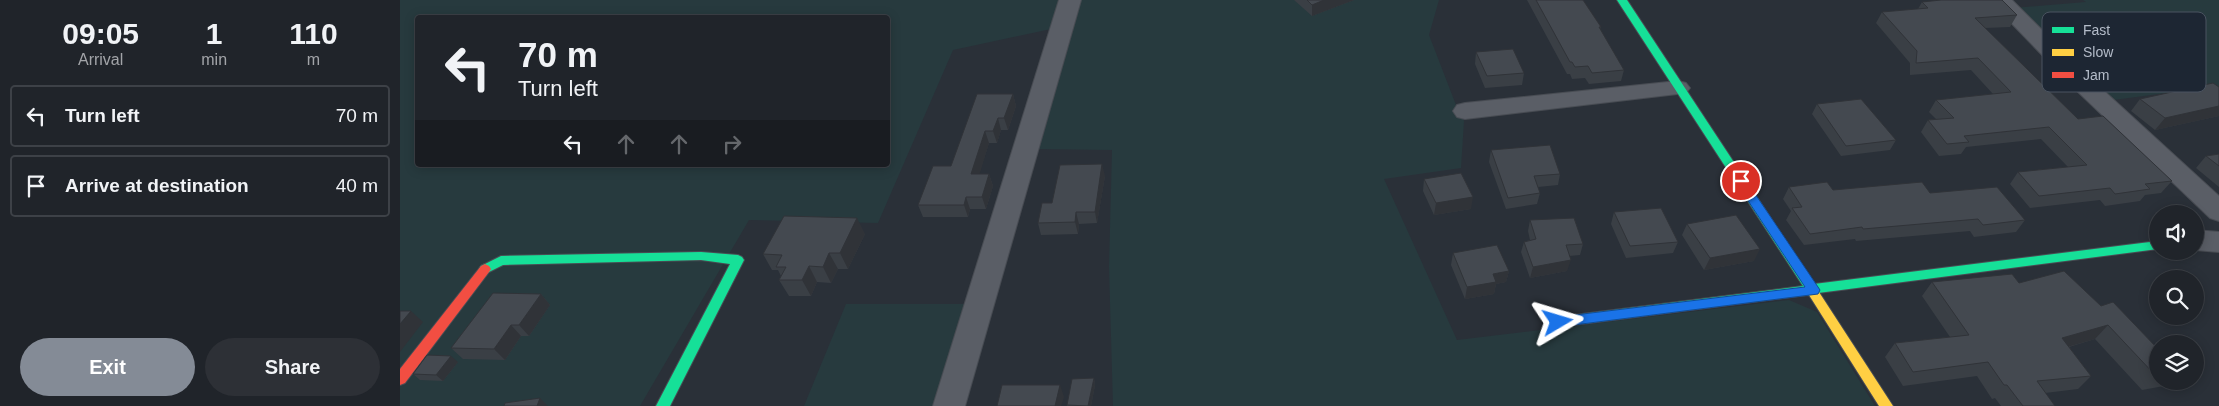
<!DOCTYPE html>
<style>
body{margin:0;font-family:Helvetica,sans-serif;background:#2d3036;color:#f1f3f6;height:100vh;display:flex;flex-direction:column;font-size:19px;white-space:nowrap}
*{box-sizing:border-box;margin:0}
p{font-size:16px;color:#a2a4a8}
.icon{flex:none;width:28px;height:28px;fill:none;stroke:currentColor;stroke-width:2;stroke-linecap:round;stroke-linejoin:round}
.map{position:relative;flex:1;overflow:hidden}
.sheet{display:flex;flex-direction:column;background:#20242a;width:400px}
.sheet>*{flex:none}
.top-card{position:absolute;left:15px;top:15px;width:475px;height:152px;border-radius:5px;box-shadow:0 2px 12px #0003,0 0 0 1px #3d4147;background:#20242a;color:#f1f3f6;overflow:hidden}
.controls{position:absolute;left:1749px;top:205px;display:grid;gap:10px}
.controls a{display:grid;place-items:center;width:55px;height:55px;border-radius:50%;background:#20242a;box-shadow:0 2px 12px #0003,0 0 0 1px #3d4147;font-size:25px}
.pin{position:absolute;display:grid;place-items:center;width:42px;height:42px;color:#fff;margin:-21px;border:2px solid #fff;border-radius:50%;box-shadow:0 1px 5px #0007}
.me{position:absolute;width:55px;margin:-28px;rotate:83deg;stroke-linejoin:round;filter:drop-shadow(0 0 4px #0008)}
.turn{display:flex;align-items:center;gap:18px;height:105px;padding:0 20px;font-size:22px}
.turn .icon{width:65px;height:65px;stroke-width:2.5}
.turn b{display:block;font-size:35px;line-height:42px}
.lanes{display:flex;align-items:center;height:48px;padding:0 20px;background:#0003;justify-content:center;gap:25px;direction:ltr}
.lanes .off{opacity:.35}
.eta{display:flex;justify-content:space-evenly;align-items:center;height:85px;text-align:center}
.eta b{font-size:30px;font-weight:700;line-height:35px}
.button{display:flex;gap:10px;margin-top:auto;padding:10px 20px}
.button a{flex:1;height:58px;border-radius:30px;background:#848b96;color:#fff;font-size:20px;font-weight:700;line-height:58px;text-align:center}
.button a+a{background:#2d3036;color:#f1f3f6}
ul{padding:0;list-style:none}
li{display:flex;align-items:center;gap:15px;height:62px;margin:0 10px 8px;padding:0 10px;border:2px solid #3d4147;border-radius:5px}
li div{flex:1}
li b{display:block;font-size:19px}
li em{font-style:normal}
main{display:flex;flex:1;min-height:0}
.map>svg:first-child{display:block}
.green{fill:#273a3e;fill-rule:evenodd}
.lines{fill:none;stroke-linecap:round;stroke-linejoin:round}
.street-casing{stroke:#484c53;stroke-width:2}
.fast-casing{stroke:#484c53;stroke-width:2}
.slow-casing{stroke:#484c53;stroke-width:2}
.jam-casing{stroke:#484c53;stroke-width:2}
.street{fill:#5a5e66;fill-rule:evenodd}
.fast{fill:#16e098;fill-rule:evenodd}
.slow{fill:#ffcf43;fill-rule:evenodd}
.jam{fill:#f24e42;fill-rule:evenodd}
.wall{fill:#3a3f45}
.shaded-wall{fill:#303338}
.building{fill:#444950;stroke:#303338}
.route{fill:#1a73e8;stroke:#114b97}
.key{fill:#1d2633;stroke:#4a5360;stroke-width:1}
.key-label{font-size:14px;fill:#b4bcc9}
</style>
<main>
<section class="sheet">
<div class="eta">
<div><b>09:05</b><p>Arrival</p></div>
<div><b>1</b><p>min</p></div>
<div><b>110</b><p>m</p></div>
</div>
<ul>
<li><svg class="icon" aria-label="left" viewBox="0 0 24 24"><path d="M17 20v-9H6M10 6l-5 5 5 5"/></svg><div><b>Turn left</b></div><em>70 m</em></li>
<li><svg class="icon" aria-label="arrive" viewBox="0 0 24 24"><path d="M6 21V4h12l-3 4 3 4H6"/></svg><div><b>Arrive at destination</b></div><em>40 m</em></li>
</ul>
<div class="button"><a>Exit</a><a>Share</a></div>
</section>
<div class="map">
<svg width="1819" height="406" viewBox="0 0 1819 406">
<rect width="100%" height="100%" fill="#2a3038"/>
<path class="green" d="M0,0H1039L1029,35L1056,105L1064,121L1061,168L984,179L1057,340L1389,300L1417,312L1475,406H713L709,267L712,150L635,149L651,29L553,50L478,223L349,220L240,406H0ZM18,18H488V165H18Z
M1683,0H1819V86L1706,101L1612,8L1686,2Z
M446,304H568L536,406H404Z"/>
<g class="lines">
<defs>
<path id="street" d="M659,0H681L565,406H533Z
M1589,0H1612L1691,79L1819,196V221L1810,218L1675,89Z
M1278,81L1286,83L1290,88L1286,93L1065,119L1057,117L1053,111L1057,105L1065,103Z
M1795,230L1819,232V252L1795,250Z"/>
<path id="fast" d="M1217,0H1227L1414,284L1758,241V249L1418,293L1413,297L1408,295L1158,327L1154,326L1152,322L1154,318L1158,317L1403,286Z
M301,252L338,255L342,257L344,260L270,406H256L330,264L301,260L103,265L85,274L81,272L79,269L81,266L101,256Z"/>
<path id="slow" d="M1413,287L1417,289L1493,406H1479L1409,295L1407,292L1409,289Z"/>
<path id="jam" d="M85,264L89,266L91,269L89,272L5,383L0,385V369L81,266Z"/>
</defs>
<use href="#street" class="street-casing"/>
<use href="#fast" class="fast-casing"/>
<use href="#slow" class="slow-casing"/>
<use href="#jam" class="jam-casing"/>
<use href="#street" class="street"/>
<use href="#fast" class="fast"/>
<use href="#slow" class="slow"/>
<use href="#jam" class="jam"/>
</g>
<path class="wall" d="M894,0H954L912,16Z
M1127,0H1183L1201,27L1200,29L1224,70L1221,81L1189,84L1185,78L1172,79L1170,74H1167Z
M1522,2L1617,15L1610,27L1585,28L1678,119L1772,181L1761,193L1745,195L1740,201L1705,206L1700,200L1630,208L1610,184L1618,172L1668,167L1641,139L1566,147L1561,154L1539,156L1521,132L1528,120L1536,119L1529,112L1536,100L1593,94L1571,70L1510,75V63L1476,23L1482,12L1518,9Z
M1076,52L1124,73L1122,85L1085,88L1075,64Z
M1819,87V116L1755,130L1731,111L1740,99Z
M613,94L616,106L608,130H601L597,143H589L579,174H589L593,186L586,209H570L568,217H523L518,205Z
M1417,104L1496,140L1490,150L1441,156L1412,114Z
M1091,150L1160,174L1158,185L1138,187L1140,193L1137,204L1106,209L1089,162Z
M1819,154V187L1796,168L1806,156Z
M705,176L697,223L679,224L678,234L641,235L638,223L652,203Z
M1024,179L1071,209L1034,215L1023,191Z
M1389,187L1433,190L1530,193L1625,220L1616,232L1574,237L1570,231L1456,241L1455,239L1404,245L1386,220L1391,211L1383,199Z
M1214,212L1278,242L1273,253L1226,258L1211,224Z
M1130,220L1183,244L1180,255L1169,256L1167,271L1130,278L1121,252L1124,242L1130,240L1128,231Z
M1287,224L1354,261L1304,270L1282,235Z
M465,234L448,269H438L431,283L417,282L411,296H389L379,280L381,276L378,270H372L363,254Z
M1053,253L1109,271L1106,282L1096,284L1094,294L1065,299L1051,265Z
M1532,282L1619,283L1701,306L1758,349V381H1769L1764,386L1742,390L1695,339L1669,347L1691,376L1678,389L1645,393L1655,406H1601L1595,398L1592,399L1577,376L1503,386L1485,357L1495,343L1550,337L1522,296Z
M141,294L150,305L129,336H121L105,360L63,359L51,348Z
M58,362L43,381L20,380L13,374Z
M694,378L695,385L691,406H667V405Z"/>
<path class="shaded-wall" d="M924,0H954L912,16V5Z
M613,94L616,106L608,130L604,118Z
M1819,106V116L1755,130L1765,118Z
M598,118L601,130L597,143L593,131Z
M585,131L589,143L576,186L571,174Z
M702,164L705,176L697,223L695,212Z
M589,174L593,186L586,209L582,197Z
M566,197L570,209L568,217L564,205Z
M1073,197L1071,209L1034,215L1036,203Z
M676,212L679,224L678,234L675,222Z
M457,218L465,234L448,269L440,253Z
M1360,249L1354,261L1304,270L1310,258Z
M429,253L438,269L431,283L423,267Z
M1171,260L1167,271L1130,278L1133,267Z
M409,266L417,282L411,296L402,280Z
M1109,271L1106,282L1096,284L1094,294L1065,299L1067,287L1093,274Z
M141,294L150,305L129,336L119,325Z
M11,311L23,322L0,352V324Z
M111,325L121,336L105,360L94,349Z
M1708,325L1695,339L1650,352L1662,338Z
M51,356L58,362L43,381L36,375Z
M694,378L695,385L691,406H688Z
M660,385L664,397L661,406H655Z
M140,398L148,406H137Z"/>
<path class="building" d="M907,0H924L912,5Z
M1136,0H1183L1201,27H1199L1224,70L1192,73L1188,66L1175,67L1172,62H1170Z
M1541,0H1602L1617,15L1575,18L1678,119L1703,116L1772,181L1745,184L1750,189L1715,194L1710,188L1639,196L1618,172L1687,165L1649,127L1564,136L1569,142L1547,144L1528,120L1554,118L1536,100L1611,92L1578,58L1516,63L1517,51L1482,12L1528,8L1522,2Z
M1113,49L1124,73L1087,76L1076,52Z
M1813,83L1819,87V106L1765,118L1740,99Z
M577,94H613L604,118H598L593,131H585L571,174H589L582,197H566L564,205H518L533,166H551Z
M1461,99L1496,140L1446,146L1417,104Z
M1150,145L1160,174L1134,176L1140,193L1108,198L1091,150Z
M1819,154V166L1806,156Z
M702,164L695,212H676L675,222L638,223L642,203H652L660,165Z
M1061,173L1073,197L1036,203L1024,179Z
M1427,182L1433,190L1522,182L1530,193L1597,187L1625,220L1583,225L1578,219L1463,229L1462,227L1410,234L1392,208L1402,207L1389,187Z
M1261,208L1278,242L1230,246L1214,212Z
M1336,215L1360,249L1310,258L1287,224Z
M384,216L457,218L440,253H429L423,267L409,266L402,280H379L386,267H376L382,255L363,254Z
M1174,218L1183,244L1166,245L1171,260L1133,267L1124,242L1136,239L1130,220Z
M1097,245L1109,271L1093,274L1096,282L1067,287L1053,253Z
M1664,271L1701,306L1713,302L1758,349V376H1756L1708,325L1662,338L1691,376L1637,381L1655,406H1623L1607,385H1604L1588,362L1513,372L1495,343L1569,335L1532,282L1612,274L1619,283Z
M93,293L141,294L119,325H111L94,349L51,348Z
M0,311H11L0,324Z
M27,355L51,356L36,375L13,374Z
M694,378L688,406L667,405L672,379Z
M602,385H660L655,406H597Z
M140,398L137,406H104L105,403Z"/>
<path class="route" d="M1341,177L1345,179L1418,287L1420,290L1418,294L1158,327L1154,325L1152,322L1154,318L1158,317L1405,287L1337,184V179Z"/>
<rect x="1642" y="12" width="164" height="80" rx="8" class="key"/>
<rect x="1652" y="27" width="22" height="6" fill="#16e098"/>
<rect x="1652" y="49" width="22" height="7" fill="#ffcf43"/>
<rect x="1652" y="72" width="22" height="6" fill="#f24e42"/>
<g class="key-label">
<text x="1683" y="35">Fast</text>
<text x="1683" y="57">Slow</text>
<text x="1683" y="80">Jam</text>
</g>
</svg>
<div class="controls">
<a><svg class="icon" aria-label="sound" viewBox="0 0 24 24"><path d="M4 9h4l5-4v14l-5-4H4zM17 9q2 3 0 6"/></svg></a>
<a><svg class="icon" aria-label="search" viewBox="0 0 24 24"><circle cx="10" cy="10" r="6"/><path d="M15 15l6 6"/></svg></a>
<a><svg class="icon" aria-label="layers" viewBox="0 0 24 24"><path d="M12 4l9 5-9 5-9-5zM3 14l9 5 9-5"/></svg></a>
</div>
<div class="pin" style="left:1341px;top:181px;background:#d93025"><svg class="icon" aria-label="arrive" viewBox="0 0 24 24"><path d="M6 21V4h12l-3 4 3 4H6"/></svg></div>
<svg class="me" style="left:1158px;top:322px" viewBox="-20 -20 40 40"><path d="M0-17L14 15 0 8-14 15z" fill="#1a73e8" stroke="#fff" stroke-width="4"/></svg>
<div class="top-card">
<div class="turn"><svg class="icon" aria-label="left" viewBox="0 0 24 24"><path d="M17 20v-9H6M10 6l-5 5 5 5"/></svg><div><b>70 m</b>Turn left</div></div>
<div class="lanes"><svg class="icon" aria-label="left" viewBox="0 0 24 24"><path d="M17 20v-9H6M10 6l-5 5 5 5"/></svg><svg class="icon off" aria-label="ahead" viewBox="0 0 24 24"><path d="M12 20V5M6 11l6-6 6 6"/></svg><svg class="icon off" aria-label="ahead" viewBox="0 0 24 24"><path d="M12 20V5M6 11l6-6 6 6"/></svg><svg class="icon off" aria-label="right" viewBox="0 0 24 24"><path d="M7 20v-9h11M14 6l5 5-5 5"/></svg></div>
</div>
</div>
</main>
